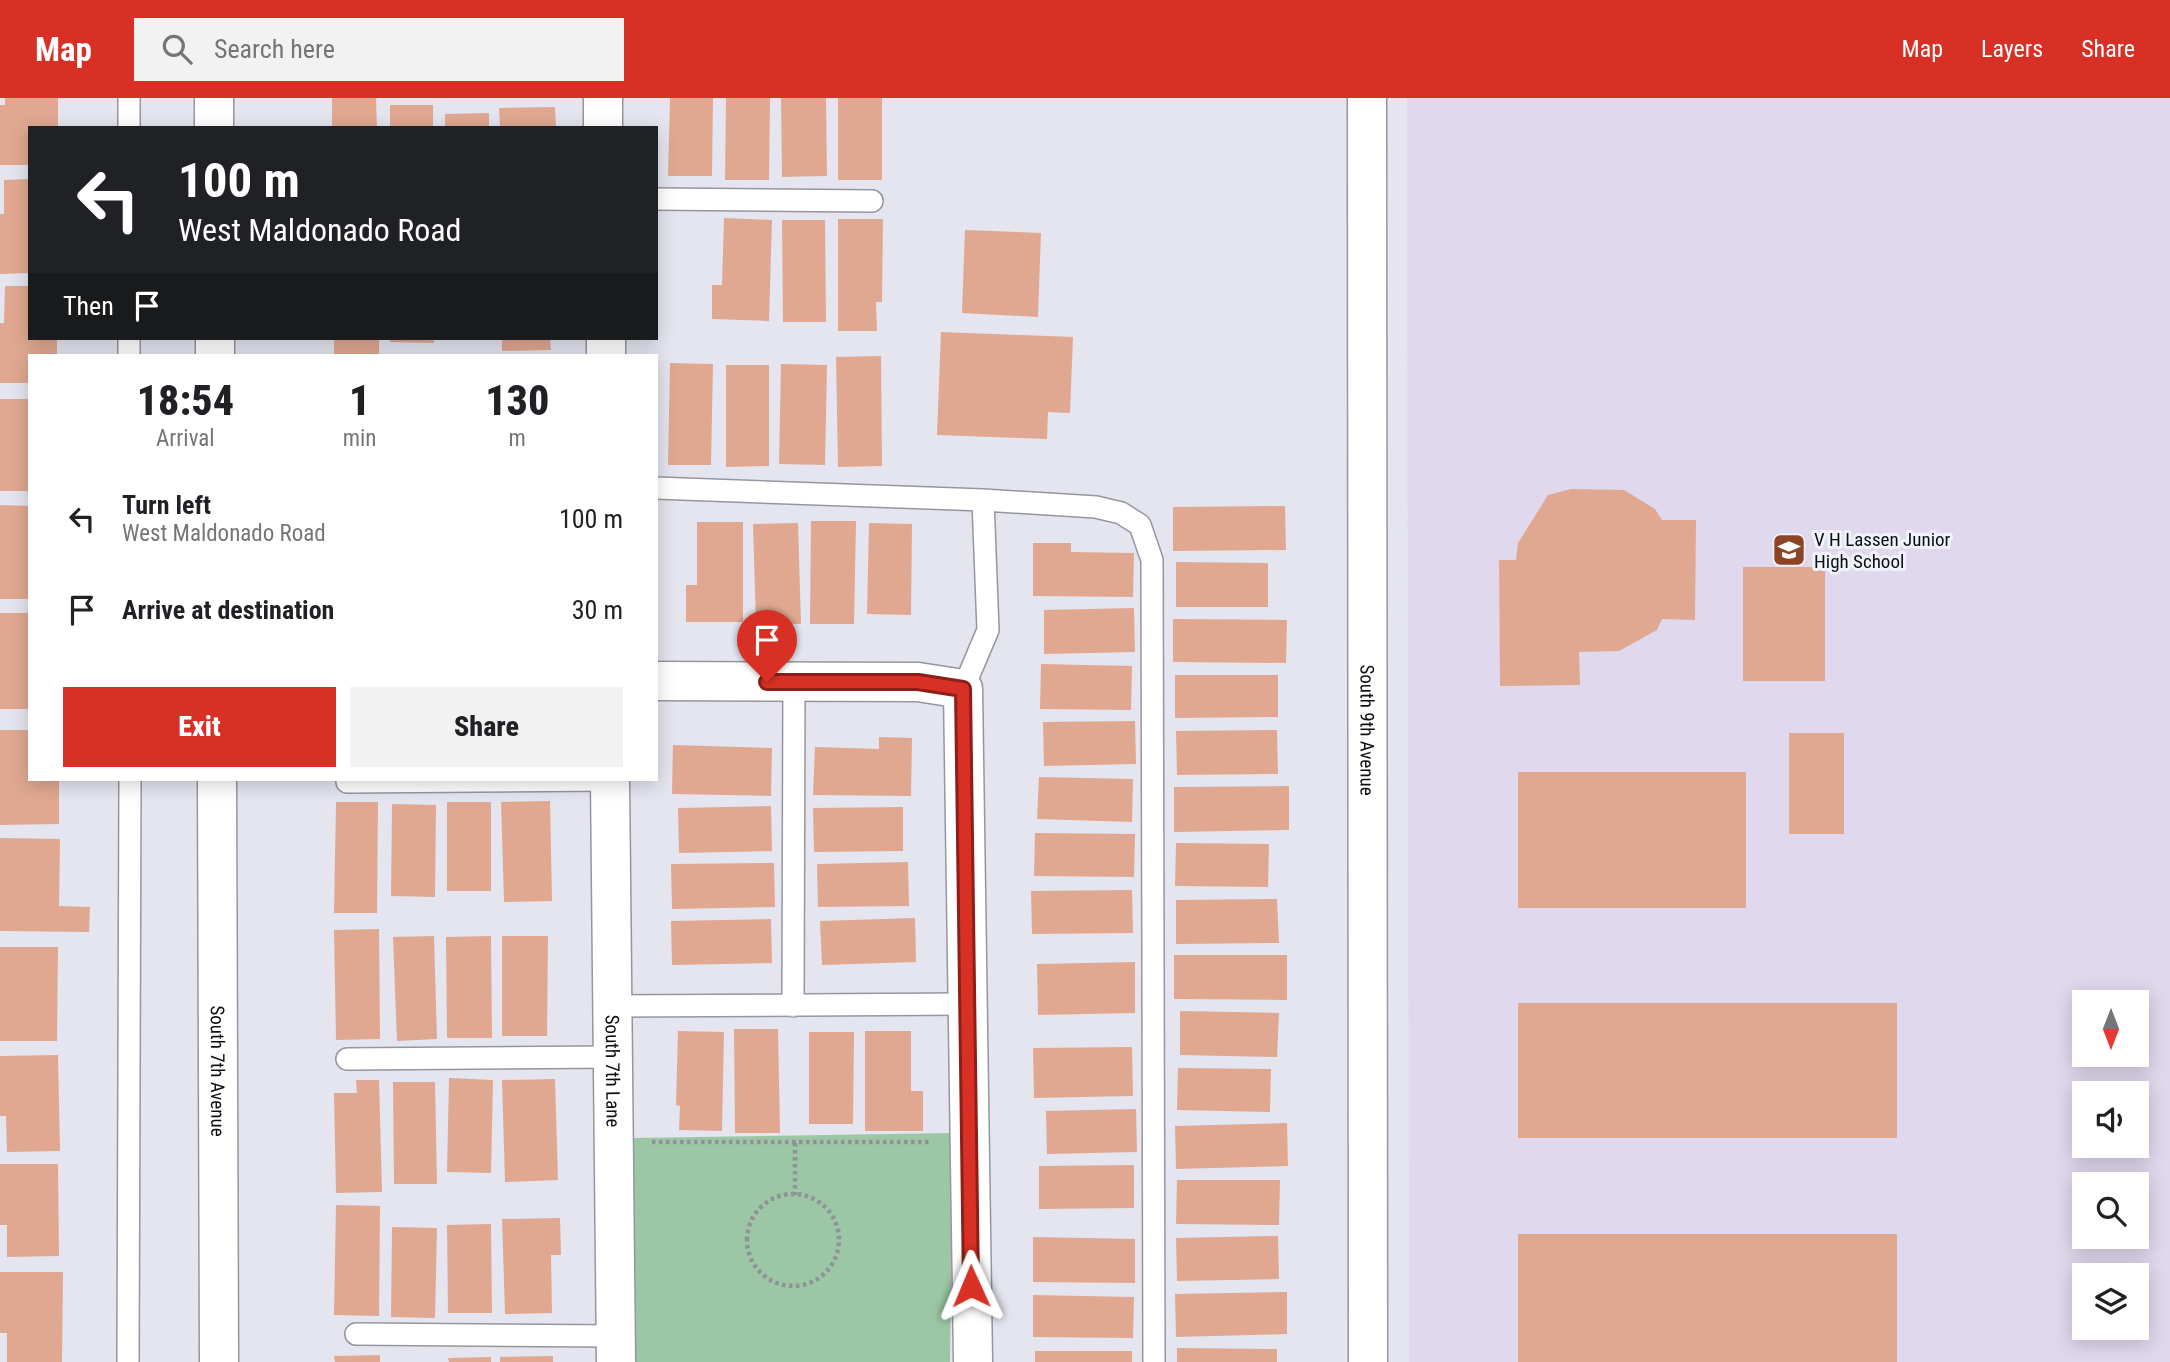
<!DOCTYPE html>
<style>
body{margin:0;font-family:"Roboto Condensed",sans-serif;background:#f2f2f2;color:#202124;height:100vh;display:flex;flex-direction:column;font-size:26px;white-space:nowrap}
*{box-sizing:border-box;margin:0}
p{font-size:23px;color:#757577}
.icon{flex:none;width:38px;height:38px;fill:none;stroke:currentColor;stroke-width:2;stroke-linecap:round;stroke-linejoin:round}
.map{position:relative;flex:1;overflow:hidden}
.drawer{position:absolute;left:28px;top:256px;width:630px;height:427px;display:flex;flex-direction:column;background:#fff;border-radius:0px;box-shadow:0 4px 18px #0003}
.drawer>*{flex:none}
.hud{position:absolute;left:28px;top:28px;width:630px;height:214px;border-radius:0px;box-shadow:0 4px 18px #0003;background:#202124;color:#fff;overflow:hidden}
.needle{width:46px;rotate:180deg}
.fabs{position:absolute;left:2072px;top:892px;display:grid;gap:14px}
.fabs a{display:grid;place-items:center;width:77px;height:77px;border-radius:0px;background:#fff;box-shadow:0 4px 18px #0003;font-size:35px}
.pin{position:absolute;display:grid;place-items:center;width:60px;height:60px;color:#fff;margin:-72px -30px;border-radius:50% 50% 50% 0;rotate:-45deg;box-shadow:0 0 7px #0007}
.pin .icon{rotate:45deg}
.me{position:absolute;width:77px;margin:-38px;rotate:359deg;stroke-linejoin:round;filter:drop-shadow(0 0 5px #0008)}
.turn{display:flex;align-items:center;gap:24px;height:147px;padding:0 35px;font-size:32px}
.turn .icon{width:91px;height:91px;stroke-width:2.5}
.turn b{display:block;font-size:49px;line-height:60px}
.then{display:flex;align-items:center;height:66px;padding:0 35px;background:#0003;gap:14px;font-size:26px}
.eta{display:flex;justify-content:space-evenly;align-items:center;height:119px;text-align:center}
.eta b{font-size:42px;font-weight:800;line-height:49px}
.primary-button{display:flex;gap:14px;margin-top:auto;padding:14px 35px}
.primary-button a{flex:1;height:80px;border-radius:0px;background:#d93025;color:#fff;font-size:28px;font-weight:800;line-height:80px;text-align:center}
.primary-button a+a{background:#f2f2f2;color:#202124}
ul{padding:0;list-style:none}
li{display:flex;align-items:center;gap:21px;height:91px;padding:0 35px}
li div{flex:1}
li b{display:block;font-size:26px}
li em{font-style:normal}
header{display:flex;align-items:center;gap:42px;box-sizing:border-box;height:98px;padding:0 35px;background:#d93025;color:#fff}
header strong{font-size:33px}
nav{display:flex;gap:38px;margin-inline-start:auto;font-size:24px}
.search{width:490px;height:63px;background:#f2f2f2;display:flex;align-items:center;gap:18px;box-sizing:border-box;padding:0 24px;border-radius:0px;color:#757577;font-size:26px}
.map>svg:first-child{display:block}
.education{fill:#e0d8ed;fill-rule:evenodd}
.green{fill:#9cc7a4}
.building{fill:#e0a891}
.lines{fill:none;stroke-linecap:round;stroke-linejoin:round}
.lane-casing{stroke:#95969f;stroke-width:24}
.street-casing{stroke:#95969f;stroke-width:41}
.secondary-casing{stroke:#95969f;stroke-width:41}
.path{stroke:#919299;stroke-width:4.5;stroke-dasharray:3.5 3.5;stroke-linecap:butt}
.lane{stroke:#fff;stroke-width:21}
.street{stroke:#fff;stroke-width:38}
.secondary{stroke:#fff;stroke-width:38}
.route-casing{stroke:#8d1f18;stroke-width:18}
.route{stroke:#d93025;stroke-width:12}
.labels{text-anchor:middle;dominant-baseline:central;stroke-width:6;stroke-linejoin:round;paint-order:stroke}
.poi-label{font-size:19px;fill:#0d0e11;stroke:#f1f3fc;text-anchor:start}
.street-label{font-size:19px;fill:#0d0e11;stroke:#f1f3fc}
</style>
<header>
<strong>Map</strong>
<div class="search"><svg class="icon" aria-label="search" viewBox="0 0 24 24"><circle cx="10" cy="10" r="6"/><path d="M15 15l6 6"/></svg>Search here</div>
<nav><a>Map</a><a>Layers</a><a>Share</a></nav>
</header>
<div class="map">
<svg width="2170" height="1264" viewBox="0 0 2170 1264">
<rect width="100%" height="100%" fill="#e4e5ef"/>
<path class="education" d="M1407,0H2170V1264H1409ZM2084,905H2137V957H2084ZM2084,996H2137V1048H2084ZM2084,1087H2137V1139H2084ZM2084,1178H2137V1230H2084Z"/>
<path class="green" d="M953,1035L950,1264H634L633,1040Z"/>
<path class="building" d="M5,0H58V30H30V67H0V7H5Z
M332,0H376L377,30H332Z
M670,0H713L712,78H668Z
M726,0H770L769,82H725Z
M781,0H826L827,78L782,79Z
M838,0H882V82H838Z
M390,7H433V30H390Z
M555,9L556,30H500L499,10Z
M489,15V30H445V16Z
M30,81V175L0,176V116H4V82Z
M724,120L772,122L769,223L712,221V187H722Z
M838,121H883L882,204H876L877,233H838Z
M782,122H825L826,224H783Z
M965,132L1041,135L1038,219L962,215Z
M5,188H30V240H57V257H30V285H0V225H4Z
M941,234L1073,239L1070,315L1048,314L1047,341L937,337Z
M334,240H379V257H334Z
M390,240H434V245L390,244Z
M502,240H550L551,252L502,253Z
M881,258L882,368L838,369L836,259Z
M670,265L713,266L711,367H668Z
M781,266L827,267L825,367L779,366Z
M726,267H769V368L726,369Z
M0,301H30V393H0Z
M1571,391L1624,392L1655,411L1662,422H1696L1695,522L1662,521L1657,532L1619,553L1579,554L1580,587L1500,588L1499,462H1516L1518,445L1548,397Z
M0,407L30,408V501H0Z
M1285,408L1286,452L1173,453V409Z
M811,423H856L854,526H810Z
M697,424H743V524H686V487H697Z
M798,425L801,526L756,527L753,426Z
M869,425L912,426L911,517L867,516Z
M1033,445H1071V454L1134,455L1133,499L1033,498Z
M1176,464L1268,465V509H1176Z
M1743,469H1825V583H1743Z
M1134,510L1135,554L1044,556V512Z
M0,515H30V611H0Z
M1173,521L1287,522L1286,565L1173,564Z
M1041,566L1132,568L1131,612L1040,611Z
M1175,577H1278V619L1175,620Z
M1135,623L1136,666L1044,668L1043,624Z
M0,632H30V681H59V726L0,727Z
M1277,632L1278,676L1177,677L1176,633Z
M1789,635H1844V736H1789Z
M879,639L912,640L911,698L813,697L815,649L879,651Z
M673,647L772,650L771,698L672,696Z
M1518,674H1746V810H1518Z
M1039,679L1133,681L1132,724L1037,721Z
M1289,688V732L1174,734V689Z
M550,703L552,803L504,804L501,704Z
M336,704H378L377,815H334Z
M447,704H491V793H447Z
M392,706L436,707L435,799L391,798Z
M771,708L772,753L679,755L678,710Z
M903,709V753L814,754L813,710Z
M1035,735L1135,736L1134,779L1034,778Z
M0,740L60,741L59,808L90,809L89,834L0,833Z
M1176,745L1269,746L1268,789L1175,788Z
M908,764L909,808L818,809L817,766Z
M774,765L775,809L672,811L671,766Z
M1132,792L1133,835L1032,836L1031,793Z
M1277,801L1279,845L1176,846V802Z
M915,820L916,864L822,867L820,823Z
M771,821L772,865L672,867L671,823Z
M379,831L380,941L336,942L334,832Z
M434,838L437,941L397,943L393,839Z
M491,838L492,940H447L446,839Z
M502,838H548L547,938H502Z
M0,849H58L57,943H0Z
M1174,857H1287V902L1174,901Z
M1135,864V915L1038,917L1037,866Z
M1518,905H1897V1040H1518Z
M1180,913L1279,915L1277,959L1180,957Z
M734,931H778L780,1035H735Z
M678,933L724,934L722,1033L679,1032L680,1008L676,1007Z
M865,933H911V993H923V1033H865Z
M809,934H854L853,1026H809Z
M1132,949L1133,998L1034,1000L1033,950Z
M58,957L60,1053L7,1054L6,1018H0V958Z
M1178,970L1271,971L1270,1014L1177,1012Z
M449,980L493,982L491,1075L447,1074Z
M555,981L558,1082L505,1084L502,982Z
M356,982H379L382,1094L336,1095L334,995H357Z
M393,984H435L437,1086H394Z
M1136,1011L1137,1054L1047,1056L1046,1013Z
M1287,1025L1288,1068L1176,1071L1175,1028Z
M0,1066H58L59,1158L7,1159V1127H0Z
M1134,1067V1110L1039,1111V1068Z
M1177,1082H1280L1279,1127L1176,1126Z
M336,1107L380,1108L379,1218L334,1217Z
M560,1120L561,1157H551L552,1215L505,1216L502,1121Z
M491,1126L492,1215H448L447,1127Z
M392,1129L437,1130L435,1220L391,1219Z
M1518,1136H1897V1264H1518Z
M1278,1138L1279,1181L1177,1183L1176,1140Z
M1033,1139L1135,1141V1185L1033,1184Z
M0,1174H63L62,1264H7V1235H0Z
M1287,1194V1236L1176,1239L1175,1196Z
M1033,1197L1134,1199L1133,1240L1033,1239Z
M1177,1250L1277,1251V1264H1177Z
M1035,1253H1132V1264H1035Z
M380,1257V1264H335L334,1258Z
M553,1258V1264H500V1259Z
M491,1259V1264H449L448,1260Z"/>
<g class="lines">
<defs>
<path id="lane" d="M129,0V30
M656,101L872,103
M129,240V257
M656,390L983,402L1096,409L1121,415L1140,427L1152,462L1154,1264
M963,591L988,532L983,402
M347,684L610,682
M612,908L968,906
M793,908L794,584
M347,961L612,959
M356,1236L615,1238
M128,1264L130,681"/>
<g id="street">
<path d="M603,0V30"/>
<path id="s1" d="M1367,0L1368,1264"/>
<path d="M606,240V257"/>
<path d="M656,583L918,584L963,591L973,1264"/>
<path id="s2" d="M610,681L616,1264"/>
</g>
<g id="secondary">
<path d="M214,0V30"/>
<path d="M215,240V257"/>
<path id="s3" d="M217,681L219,1264"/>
</g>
</defs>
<use href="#lane" class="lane-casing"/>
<use href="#street" class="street-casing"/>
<use href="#secondary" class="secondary-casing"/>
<path class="path" d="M652,1044H930
M795,1045V1097
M747 1142a46 46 0 1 1 92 0a46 46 0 1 1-92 0Z"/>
<use href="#lane" class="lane"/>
<use href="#street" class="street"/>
<use href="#secondary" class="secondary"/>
</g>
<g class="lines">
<defs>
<path id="route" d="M767,584H918L963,591L971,1188"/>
</defs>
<use href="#route" class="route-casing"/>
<use href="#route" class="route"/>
</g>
<defs>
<symbol id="school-square" viewBox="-11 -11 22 22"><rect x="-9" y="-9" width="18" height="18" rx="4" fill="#8c4424" stroke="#f1f3fc"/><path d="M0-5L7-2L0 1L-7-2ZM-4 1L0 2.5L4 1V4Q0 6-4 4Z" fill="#fff"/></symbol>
</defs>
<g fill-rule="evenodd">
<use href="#school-square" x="1770" y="433" width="38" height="38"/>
</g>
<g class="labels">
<g class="poi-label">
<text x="1814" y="441">V H Lassen Junior<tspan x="1814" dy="22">High School</tspan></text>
</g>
<g class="street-label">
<text stroke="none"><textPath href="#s1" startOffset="632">South 9th Avenue</textPath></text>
<text stroke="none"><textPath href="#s3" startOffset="292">South 7th Avenue</textPath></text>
<text stroke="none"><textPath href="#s2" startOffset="292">South 7th Lane</textPath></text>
</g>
</g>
</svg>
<div class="fabs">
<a><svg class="needle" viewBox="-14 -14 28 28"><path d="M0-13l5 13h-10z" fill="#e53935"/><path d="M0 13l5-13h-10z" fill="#757577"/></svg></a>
<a><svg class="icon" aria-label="sound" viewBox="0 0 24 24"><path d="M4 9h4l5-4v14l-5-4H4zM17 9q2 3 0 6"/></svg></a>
<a><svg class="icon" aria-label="search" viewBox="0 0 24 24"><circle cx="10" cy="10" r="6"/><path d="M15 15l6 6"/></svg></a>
<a><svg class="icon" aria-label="layers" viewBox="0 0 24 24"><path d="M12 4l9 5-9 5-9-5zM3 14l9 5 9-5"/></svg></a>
</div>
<div class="pin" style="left:767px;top:584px;background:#d93025"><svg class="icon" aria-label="arrive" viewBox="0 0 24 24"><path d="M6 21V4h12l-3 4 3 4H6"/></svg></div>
<svg class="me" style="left:971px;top:1188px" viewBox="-20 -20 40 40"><path d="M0-17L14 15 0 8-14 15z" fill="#d93025" stroke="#fff" stroke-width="4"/></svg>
<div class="hud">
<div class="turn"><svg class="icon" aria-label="left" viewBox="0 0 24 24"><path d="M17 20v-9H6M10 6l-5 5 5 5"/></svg><div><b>100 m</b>West Maldonado Road</div></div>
<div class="then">Then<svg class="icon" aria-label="arrive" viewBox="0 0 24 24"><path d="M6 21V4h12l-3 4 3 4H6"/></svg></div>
</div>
<section class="drawer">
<div class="eta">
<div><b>18:54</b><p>Arrival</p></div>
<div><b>1</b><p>min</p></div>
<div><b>130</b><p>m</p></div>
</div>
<ul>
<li><svg class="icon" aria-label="left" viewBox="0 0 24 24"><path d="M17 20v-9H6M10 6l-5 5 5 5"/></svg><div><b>Turn left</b><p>West Maldonado Road</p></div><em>100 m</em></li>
<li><svg class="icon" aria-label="arrive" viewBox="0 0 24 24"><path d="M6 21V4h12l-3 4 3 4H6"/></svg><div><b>Arrive at destination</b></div><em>30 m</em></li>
</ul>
<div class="primary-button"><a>Exit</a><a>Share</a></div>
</section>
</div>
